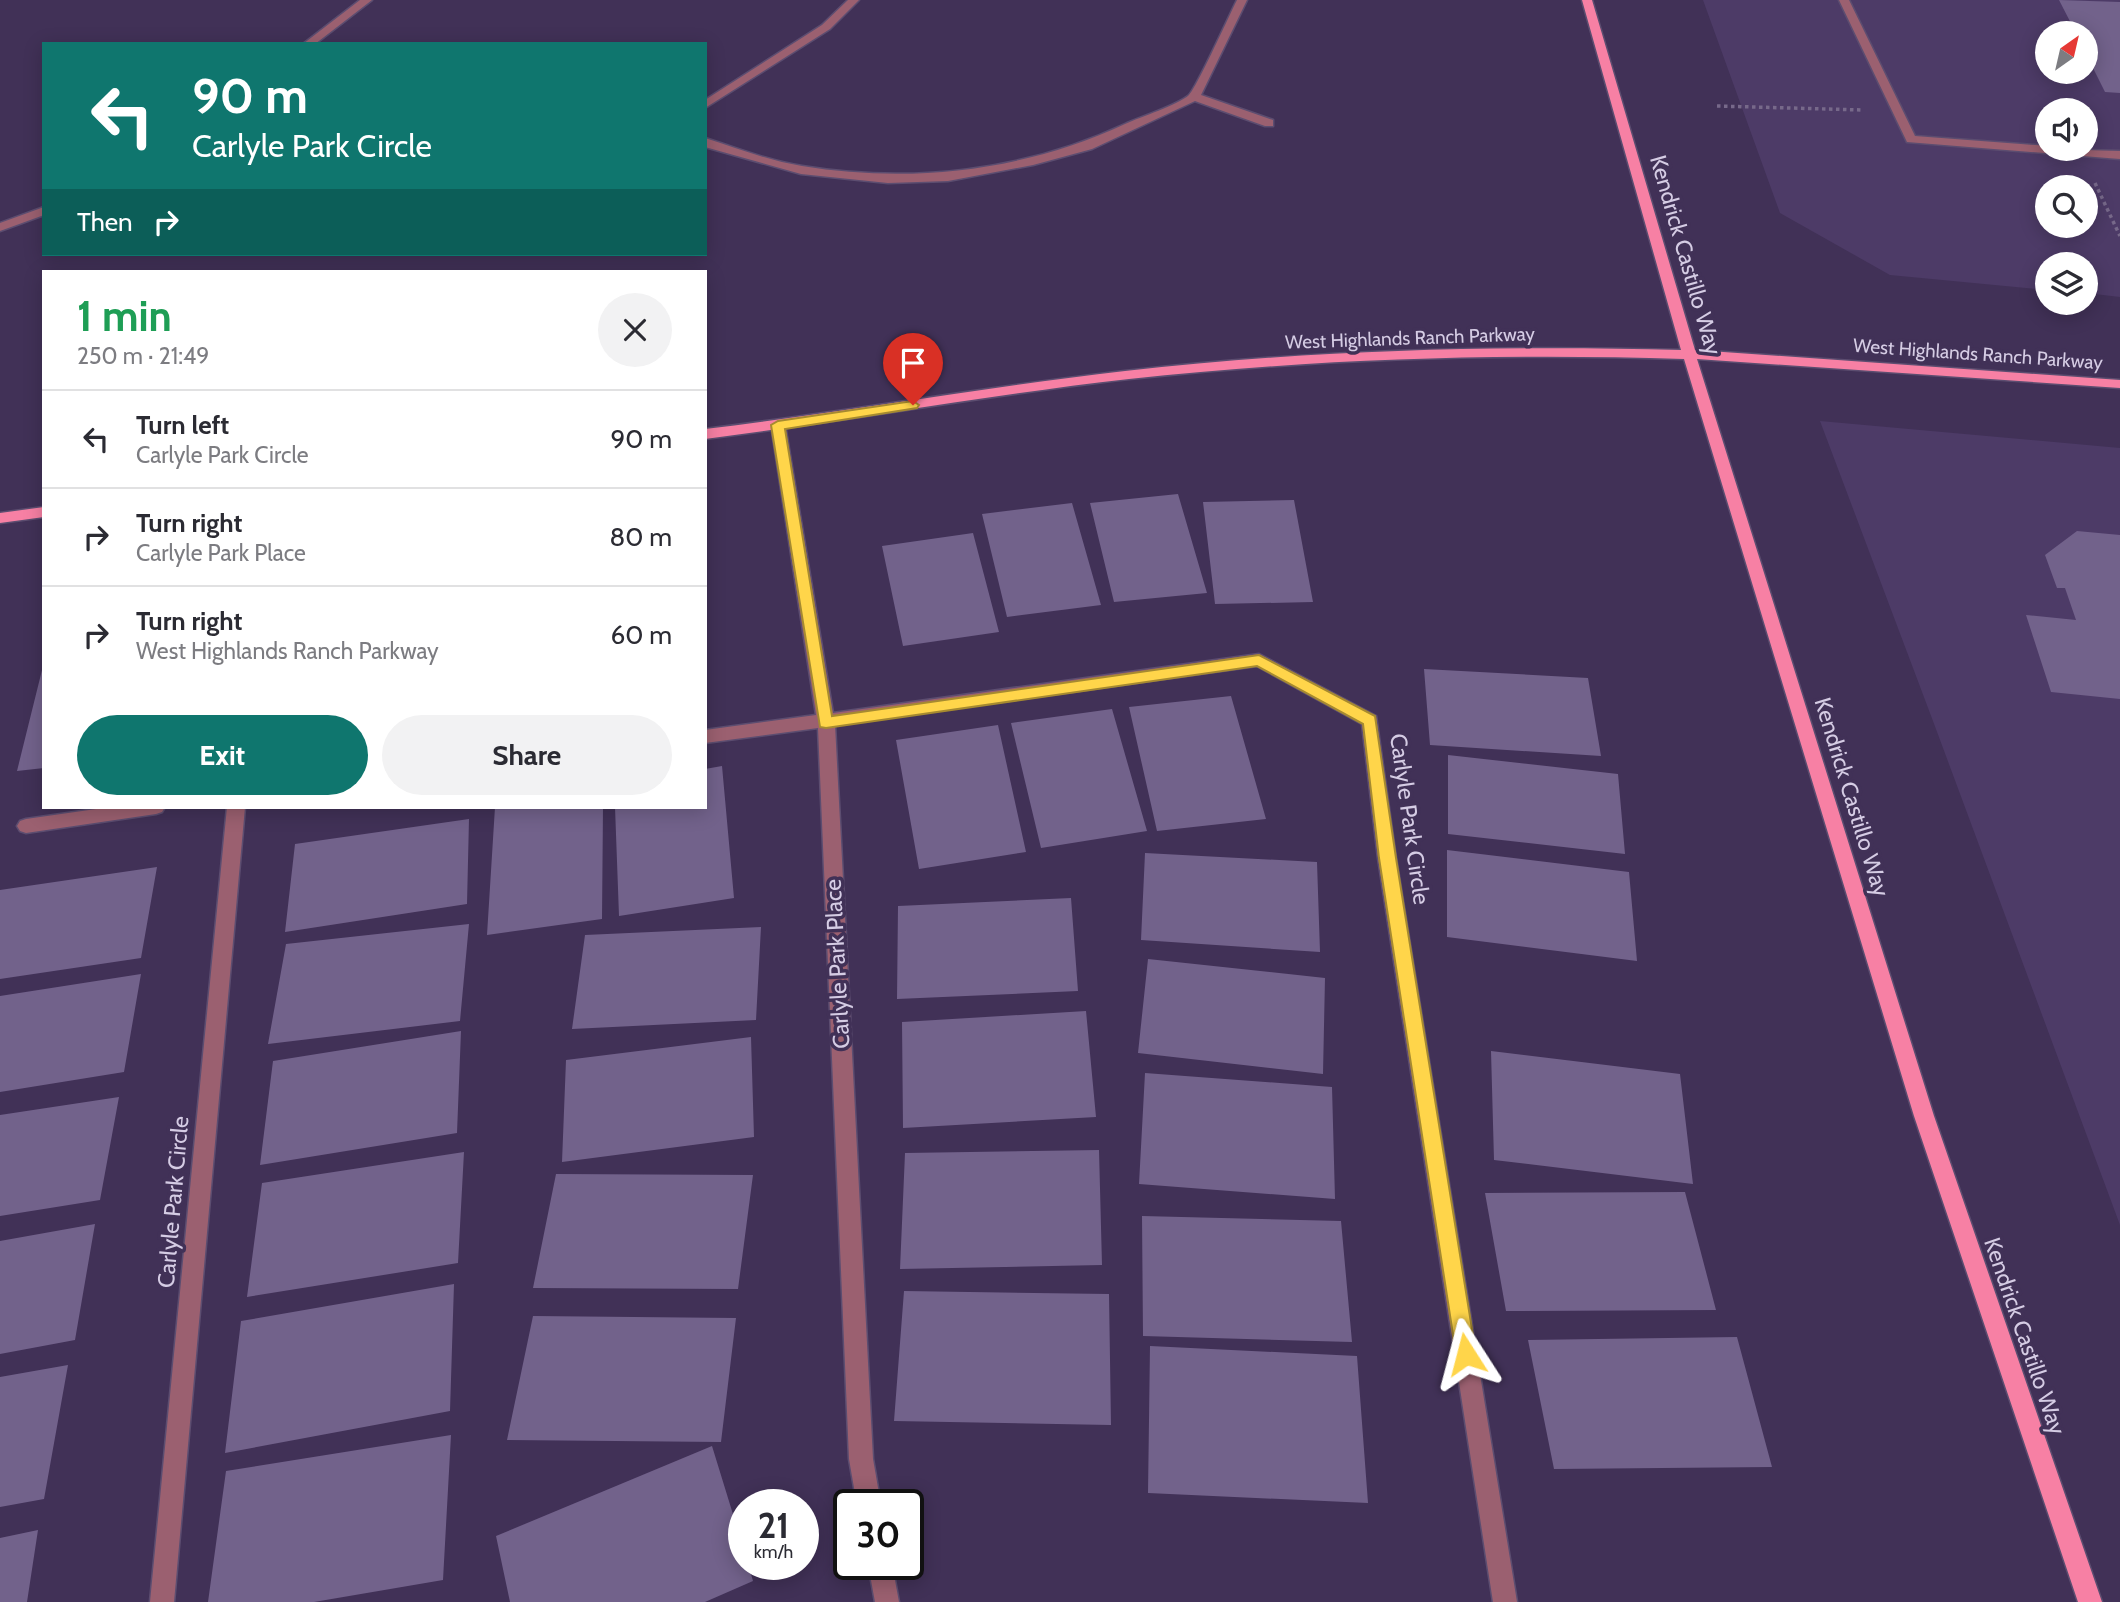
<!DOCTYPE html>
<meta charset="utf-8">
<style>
body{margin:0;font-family:Cabin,sans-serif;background:#f2f2f3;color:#2b2b33;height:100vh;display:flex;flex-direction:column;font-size:26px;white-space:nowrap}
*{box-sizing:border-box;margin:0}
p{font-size:23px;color:#7c7c81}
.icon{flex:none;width:38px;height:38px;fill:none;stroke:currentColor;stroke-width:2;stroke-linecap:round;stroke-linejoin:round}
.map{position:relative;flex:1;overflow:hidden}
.sheet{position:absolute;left:42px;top:270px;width:665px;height:539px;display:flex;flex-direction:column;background:#fff;border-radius:0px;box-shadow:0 4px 18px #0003}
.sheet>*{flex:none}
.hud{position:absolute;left:42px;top:42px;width:665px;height:214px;border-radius:0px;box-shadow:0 4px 18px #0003;background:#0f766e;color:#fff;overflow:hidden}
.needle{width:46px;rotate:34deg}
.controls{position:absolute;left:2035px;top:21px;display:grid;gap:14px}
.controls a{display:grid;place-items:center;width:63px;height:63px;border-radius:50%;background:#fff;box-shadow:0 4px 18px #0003;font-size:35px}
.speed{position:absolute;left:728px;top:1489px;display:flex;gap:14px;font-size:35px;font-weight:700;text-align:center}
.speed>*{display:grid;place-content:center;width:91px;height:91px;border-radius:50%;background:#fff;box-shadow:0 4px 18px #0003;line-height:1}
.speed small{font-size:18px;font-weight:400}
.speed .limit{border:4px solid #111;border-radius:10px;background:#fff;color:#111}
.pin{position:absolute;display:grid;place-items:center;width:60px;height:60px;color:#fff;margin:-72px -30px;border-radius:50% 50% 50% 0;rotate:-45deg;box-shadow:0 0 7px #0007}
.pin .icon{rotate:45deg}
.me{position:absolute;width:77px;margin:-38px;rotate:351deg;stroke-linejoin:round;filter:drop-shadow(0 0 5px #0008)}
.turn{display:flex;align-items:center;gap:24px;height:147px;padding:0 35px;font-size:32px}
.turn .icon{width:91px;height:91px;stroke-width:2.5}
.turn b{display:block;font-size:49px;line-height:60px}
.then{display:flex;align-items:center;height:66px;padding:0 35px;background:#0003;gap:14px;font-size:26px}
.round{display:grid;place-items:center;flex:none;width:74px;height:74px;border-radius:37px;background:#f2f2f3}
.summary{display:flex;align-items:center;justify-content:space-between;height:119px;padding:0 35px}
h1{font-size:42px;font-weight:700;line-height:52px;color:#1e9e55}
.action{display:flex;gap:14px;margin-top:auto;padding:14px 35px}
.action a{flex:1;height:80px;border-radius:42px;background:#0f766e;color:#fff;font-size:28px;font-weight:700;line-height:80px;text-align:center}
.action a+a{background:#f2f2f3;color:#2b2b33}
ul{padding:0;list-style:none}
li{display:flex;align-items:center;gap:21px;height:98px;padding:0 35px;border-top:2px solid #e1e1e2}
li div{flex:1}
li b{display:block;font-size:26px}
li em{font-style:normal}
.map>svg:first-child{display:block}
.built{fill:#4d3b67;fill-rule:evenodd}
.building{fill:#72628b}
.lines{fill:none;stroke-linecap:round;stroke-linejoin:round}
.minor-casing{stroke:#5c4d70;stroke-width:3}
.major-casing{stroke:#5c4d70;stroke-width:3}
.path{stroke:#77698a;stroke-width:3.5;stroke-dasharray:3.5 3.5;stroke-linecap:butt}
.minor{fill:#9b6070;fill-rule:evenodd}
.major{fill:#f780a4;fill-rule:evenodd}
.route{fill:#ffd54a;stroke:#a68a30;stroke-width:2}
.labels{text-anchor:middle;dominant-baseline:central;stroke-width:7;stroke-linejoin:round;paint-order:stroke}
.far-street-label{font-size:19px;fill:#d5cce4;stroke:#413157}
.street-label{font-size:23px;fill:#d5cce4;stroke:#413157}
</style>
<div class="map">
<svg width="2120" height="1602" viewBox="0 0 2120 1602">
<rect width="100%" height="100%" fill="#413157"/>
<path class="built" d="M1703,0H2120V297L2086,293V264H2048L2047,290L1890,275L1780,213ZM2048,33H2086V72H2048ZM2048,110H2086V149H2048ZM2048,187H2086V226H2048Z
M1820,421L2120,448V1225L1933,721Z"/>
<path class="building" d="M2059,0L2120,2V93L2105,92L2086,54V33H2076Z
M1178,494L1207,593L1114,602L1090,503Z
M1294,500L1313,602L1215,604L1203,502Z
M1072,503L1101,605L1007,617L982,514Z
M2077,531L2120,535V699L2051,692L2026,615L2076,620L2065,588H2057L2045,555Z
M973,533L999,632L903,646L882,546Z
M43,666L44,768L17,771Z
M1424,669L1588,678L1601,756L1430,745Z
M1231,696L1266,819L1157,831L1129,707Z
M1112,709L1147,831L1041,848L1011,723Z
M998,725L1026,852L919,869L896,740Z
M1448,755L1618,774L1625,854L1448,834Z
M722,766L734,898L619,916L615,807H705V769Z
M495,807H603L602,919L487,935Z
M469,819L467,904L285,932L295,844Z
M1447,850L1629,872L1637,961L1447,937Z
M1145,853L1317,862L1320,952L1141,940Z
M157,867L141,958L0,979V890Z
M1071,898L1078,991L897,999L898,906Z
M469,924L460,1021L268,1044L286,944Z
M761,927L756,1020L572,1029L585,935Z
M1148,959L1325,978L1323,1074L1138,1053Z
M141,974L124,1072L0,1092V996Z
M1086,1011L1096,1117L903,1128L902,1022Z
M461,1031L457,1133L260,1165L273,1061Z
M751,1037L754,1137L562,1162L566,1060Z
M1491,1051L1680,1074L1693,1184L1494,1160Z
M1145,1073L1332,1087L1335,1199L1139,1184Z
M119,1097L100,1200L0,1216V1115Z
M1099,1150L1102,1265L900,1269L905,1153Z
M464,1152L458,1263L247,1297L262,1183Z
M556,1174L753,1175L738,1289L533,1288Z
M1685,1192L1716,1310L1506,1311L1485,1193Z
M1142,1216L1341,1221L1352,1342L1143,1336Z
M95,1224L75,1340L0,1354V1241Z
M454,1284L450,1411L225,1453L241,1321Z
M904,1291L1109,1294L1111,1425L894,1421Z
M533,1316L736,1318L721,1442L507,1440Z
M1737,1337L1772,1467L1554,1469L1528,1340Z
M1150,1346L1357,1356L1368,1503L1148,1493Z
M68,1365L44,1499L0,1507V1377Z
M451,1435L443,1580L314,1602H208L226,1471Z
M712,1446L744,1550V1564H748L753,1581L705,1602H510L496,1536Z
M38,1530L27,1602H0V1538Z"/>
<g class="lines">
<defs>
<path id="minor" d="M360,0H372L315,44H303Z
M848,0H859L830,29L705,108V100L822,25Z
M1237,0H1247L1201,95L1273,120V126H1265L1195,101L1092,149L1033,165L948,181L888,183L801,174L705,147V138C737,148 769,161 802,166C912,184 1024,171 1125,124C1140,117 1178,105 1189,95C1197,87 1229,16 1237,0Z
M1839,0H1849L1915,136L2048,146V149L2120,151V159L1907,142Z
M44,207V215L0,231V223Z
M778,420L785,425L833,713L1259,654L1376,716L1396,858L1517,1602H1493L1378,858L1362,724L1257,666L835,725L873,1459L881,1505H857L849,1459L818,728L705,743V730L816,715L771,425Z
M110,807H165L162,812L156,814L26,833L20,831L17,826L20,821L26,819Z
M227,807H245L174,1602H150Z
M868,1564H892L899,1602H875Z"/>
<path id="major" d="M1582,0H1592L1695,350L2120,380V388L1697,359L1934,1116L2102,1602H2078L1914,1116L1684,359C1498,353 1313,359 1129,379C987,395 847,421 705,439V429C845,412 985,387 1125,371C1310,350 1496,345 1681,350Z
M44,507V517L0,523V513Z"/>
</defs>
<use href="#minor" class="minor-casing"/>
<use href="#major" class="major-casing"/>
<path class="path" d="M1717,106L1863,110
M2095,183L2120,236"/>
<use href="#minor" class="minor"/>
<use href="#major" class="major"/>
</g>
<path class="route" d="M913,401L919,405L917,408L785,429L832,716L1259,655L1375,716L1396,858L1476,1354L1473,1361L1466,1364L1459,1361L1456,1354L1379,858L1363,724L1257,666L826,728L820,727L771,425L778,421Z"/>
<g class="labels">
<g class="far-street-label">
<text transform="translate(1410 338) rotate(-2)">West Highlands Ranch Parkway</text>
<text transform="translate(1978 354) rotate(4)">West Highlands Ranch Parkway</text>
</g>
<g class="street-label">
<text transform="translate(1686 255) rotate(74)">Kendrick Castillo Way</text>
<text transform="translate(1852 797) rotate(73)">Kendrick Castillo Way</text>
<text transform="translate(1410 819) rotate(82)">Carlyle Park Circle</text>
<text transform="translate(837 964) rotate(-93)">Carlyle Park Place</text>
<text transform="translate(173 1202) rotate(-85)">Carlyle Park Circle</text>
<text transform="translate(2025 1336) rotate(71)">Kendrick Castillo Way</text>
</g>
</g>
</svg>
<div class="controls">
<a><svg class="needle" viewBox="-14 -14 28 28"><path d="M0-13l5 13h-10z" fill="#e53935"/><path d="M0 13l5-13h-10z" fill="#7c7c81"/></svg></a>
<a><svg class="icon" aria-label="sound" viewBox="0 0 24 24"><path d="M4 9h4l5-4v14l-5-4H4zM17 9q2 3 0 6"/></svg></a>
<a><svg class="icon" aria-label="search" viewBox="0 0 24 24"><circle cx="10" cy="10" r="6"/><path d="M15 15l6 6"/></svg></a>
<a><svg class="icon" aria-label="layers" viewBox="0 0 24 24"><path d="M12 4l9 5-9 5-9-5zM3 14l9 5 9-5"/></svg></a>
</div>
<div class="speed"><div>21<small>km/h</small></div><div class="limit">30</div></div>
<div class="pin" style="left:913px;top:405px;background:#d93025"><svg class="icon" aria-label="arrive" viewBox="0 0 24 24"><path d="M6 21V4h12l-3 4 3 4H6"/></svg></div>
<svg class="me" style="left:1466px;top:1354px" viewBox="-20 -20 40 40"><path d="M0-17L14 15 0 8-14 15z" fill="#ffd54a" stroke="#fff" stroke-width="4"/></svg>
<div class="hud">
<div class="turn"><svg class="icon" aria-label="left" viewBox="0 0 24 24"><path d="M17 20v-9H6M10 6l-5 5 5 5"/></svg><div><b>90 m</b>Carlyle Park Circle</div></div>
<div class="then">Then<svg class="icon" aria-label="right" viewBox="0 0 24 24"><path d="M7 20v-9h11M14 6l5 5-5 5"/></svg></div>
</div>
<section class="sheet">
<div class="summary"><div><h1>1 min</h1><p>250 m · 21:49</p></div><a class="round"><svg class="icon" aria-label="close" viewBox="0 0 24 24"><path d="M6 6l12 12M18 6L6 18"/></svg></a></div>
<ul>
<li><svg class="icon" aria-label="left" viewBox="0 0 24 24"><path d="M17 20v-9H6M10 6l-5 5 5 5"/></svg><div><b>Turn left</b><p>Carlyle Park Circle</p></div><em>90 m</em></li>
<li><svg class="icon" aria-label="right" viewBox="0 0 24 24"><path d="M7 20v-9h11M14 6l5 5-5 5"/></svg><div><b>Turn right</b><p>Carlyle Park Place</p></div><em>80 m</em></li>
<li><svg class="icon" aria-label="right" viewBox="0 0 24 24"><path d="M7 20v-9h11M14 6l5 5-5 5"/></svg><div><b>Turn right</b><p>West Highlands Ranch Parkway</p></div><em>60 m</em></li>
</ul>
<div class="action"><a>Exit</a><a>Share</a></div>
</section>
</div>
